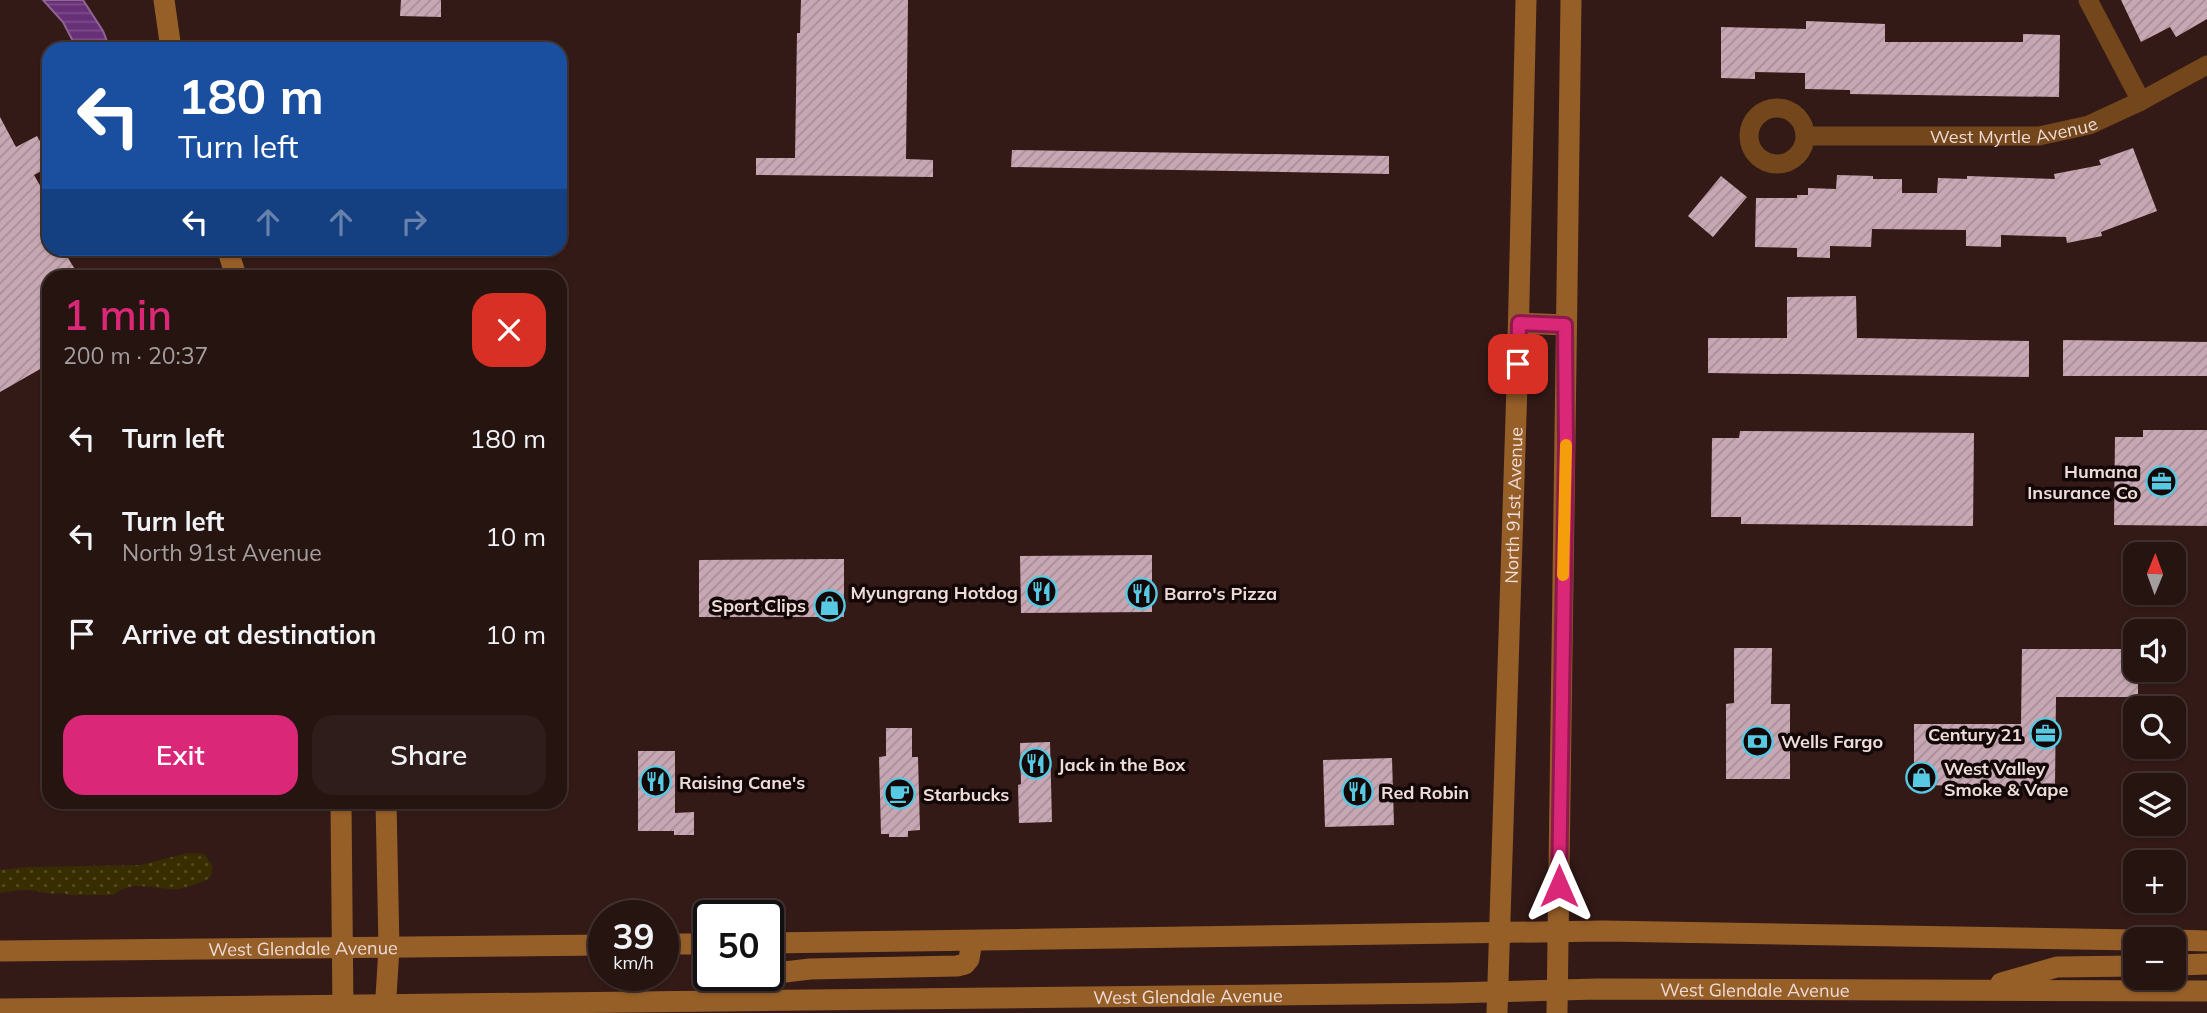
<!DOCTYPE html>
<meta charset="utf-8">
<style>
body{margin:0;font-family:Mulish,sans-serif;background:#2e1d1a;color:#f1f3f6;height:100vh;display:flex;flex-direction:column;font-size:26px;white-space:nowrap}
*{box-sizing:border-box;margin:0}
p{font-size:23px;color:#a49e9f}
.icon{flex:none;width:38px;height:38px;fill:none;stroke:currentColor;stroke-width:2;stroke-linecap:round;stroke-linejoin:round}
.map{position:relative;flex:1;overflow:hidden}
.panel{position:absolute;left:42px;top:270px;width:525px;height:539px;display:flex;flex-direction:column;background:#261411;border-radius:21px;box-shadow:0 2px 5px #0004,0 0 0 2px #423331}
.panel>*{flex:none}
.guide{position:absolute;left:42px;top:42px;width:525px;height:214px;border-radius:21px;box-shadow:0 2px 5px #0004,0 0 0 2px #423331;background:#1a4fa0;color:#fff;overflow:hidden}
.needle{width:46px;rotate:1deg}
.controls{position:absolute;left:2123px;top:542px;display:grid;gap:14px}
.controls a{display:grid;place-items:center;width:63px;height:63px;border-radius:14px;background:#261411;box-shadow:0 2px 5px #0004,0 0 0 2px #423331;font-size:35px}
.speed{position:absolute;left:588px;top:900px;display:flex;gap:14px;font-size:35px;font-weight:700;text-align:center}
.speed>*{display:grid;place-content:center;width:91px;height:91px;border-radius:50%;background:#261411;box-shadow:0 2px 5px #0004,0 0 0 2px #423331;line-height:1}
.speed small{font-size:18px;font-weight:400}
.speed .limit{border:4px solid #111;border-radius:10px;background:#fff;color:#111}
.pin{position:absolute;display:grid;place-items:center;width:60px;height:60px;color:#fff;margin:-30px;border-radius:14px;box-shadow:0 4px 10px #0006}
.me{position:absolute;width:77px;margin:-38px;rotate:0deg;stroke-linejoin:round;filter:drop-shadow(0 0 5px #0008)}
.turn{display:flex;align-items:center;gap:24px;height:147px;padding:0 21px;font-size:32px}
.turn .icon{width:91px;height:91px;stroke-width:2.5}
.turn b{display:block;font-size:49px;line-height:60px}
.lanes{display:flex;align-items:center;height:66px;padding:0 21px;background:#0003;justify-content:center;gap:35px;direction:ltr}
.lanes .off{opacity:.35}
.round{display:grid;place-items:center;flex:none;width:74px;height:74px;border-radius:21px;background:#2e1d1a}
.headline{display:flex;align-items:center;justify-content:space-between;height:119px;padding:0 21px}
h1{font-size:42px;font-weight:600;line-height:52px;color:#db2777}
.button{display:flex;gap:14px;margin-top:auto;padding:14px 21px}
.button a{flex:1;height:80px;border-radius:21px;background:#db2777;color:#fff;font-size:28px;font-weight:600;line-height:80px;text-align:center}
.button a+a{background:#2e1d1a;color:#f1f3f6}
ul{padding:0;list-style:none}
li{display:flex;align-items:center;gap:21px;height:98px;padding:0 21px}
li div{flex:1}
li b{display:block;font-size:26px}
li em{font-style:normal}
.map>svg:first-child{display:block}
.grass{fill:url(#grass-dots)}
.water{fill:url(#water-rules);stroke:#906494;stroke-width:2}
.building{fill:url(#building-hatch)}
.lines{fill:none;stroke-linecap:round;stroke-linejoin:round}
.street{stroke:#73471b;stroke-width:19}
.secondary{stroke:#975f28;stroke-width:21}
.route-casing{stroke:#8e194d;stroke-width:18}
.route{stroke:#db2777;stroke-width:12}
.slow{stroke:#f59e0b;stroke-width:12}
.labels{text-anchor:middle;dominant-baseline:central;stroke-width:7;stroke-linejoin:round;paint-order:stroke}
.street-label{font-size:18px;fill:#eedcd9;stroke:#130807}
.poi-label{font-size:18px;font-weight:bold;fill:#eedcd9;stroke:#130807;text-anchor:start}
</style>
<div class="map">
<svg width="2207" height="1013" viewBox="0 0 2207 1013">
<defs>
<pattern id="grass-dots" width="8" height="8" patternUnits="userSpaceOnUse" patternTransform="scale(1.75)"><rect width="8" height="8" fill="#372d00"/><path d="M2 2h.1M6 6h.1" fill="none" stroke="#544b25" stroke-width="1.8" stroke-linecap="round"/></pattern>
<pattern id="water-rules" width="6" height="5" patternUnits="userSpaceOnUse" patternTransform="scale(1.75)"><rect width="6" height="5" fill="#673077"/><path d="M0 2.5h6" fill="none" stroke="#7d4d8a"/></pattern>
<pattern id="building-hatch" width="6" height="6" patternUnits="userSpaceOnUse" patternTransform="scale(1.75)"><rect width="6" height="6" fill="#c7a7b3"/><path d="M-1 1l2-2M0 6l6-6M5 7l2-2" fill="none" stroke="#a78e96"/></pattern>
</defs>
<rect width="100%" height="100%" fill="#331a17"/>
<path class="grass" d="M188,853L204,854L213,866L210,878C201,883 189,887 178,889C157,891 132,878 114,895H69C61,891 55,895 46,893C28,888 18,890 0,893V870L28,867L140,865Z"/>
<path class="water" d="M43,0H83L103,31L110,49H77L63,22Z"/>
<path class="building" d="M401,0H441V17L400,16Z
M801,0H908L906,159L933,160V177L756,175V158H795L797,33H800Z
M2121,0H2207V19L2176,37L2170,27L2141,42Z
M1806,21L1885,24V42H2023V34L2060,35L2059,97L1850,94V90L1805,89V73L1755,72V79L1721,78V27L1806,29Z
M0,117L16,147L37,136L49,157V167L34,175L49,201V208L42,212L49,225V248H62L79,276H49V299L40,305L49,320V364L0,392Z
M2133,148L2157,211L2101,232L2102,236L2067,243L2066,237L2001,235V247L1966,246V230L1872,229L1871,247L1830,246V258L1797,257V248L1755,247L1756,198H1797V195H1808V188L1836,189L1837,175L1873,176V179H1902V193H1937L1938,178L1967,179V176L2055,179L2054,174L2101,165L2099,160Z
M1012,150L1389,156V174L1011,167Z
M1721,176L1747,197L1713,237L1688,216Z
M1856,296L1857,338L2029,341V377L1708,373V338H1787V297Z
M2063,340L2207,342V376H2063Z
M2143,430H2207V526L2114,525L2115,437H2143Z
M1740,431L1974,433L1973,526L1741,524V517H1711L1712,438H1739Z
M1152,555V612L1021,613L1020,556Z
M844,559V617H699V560Z
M1734,648H1772L1771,704H1790V779H1726V704L1734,703Z
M2022,649H2135V680H2138V697H2056L2055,787L1914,785V724H2021Z
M886,728H912V757H918L920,830L908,831V837H889V834H881L879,757L886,756Z
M1050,742L1052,822L1019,823L1018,785L1021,784L1020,743Z
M638,751H675V813L694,812V835H674V831H638Z
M1392,758L1394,825L1325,827L1323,760Z"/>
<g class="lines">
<g class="street">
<path d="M2088,0L2141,101"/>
<circle cx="1777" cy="136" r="28"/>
<path id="s1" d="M1806,136H2039L2089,125L2141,101L2207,65"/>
</g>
<g class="secondary">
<path d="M164,0L171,49"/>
<path d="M227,248L236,276"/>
<path d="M1519,323L1565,325"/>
<path d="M341,802L343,1013"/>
<path d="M2174,940L2207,941"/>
<path d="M768,943L1603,931L2135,940"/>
<path d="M663,944H709"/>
<path id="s2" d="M0,951L604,945"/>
<path d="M2174,967L2179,965L2207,964"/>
<path d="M768,974L810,969L957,966L965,964L969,959L972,941"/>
<path d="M2001,983L2057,967L2135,966"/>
<path d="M718,997L766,975"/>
<path id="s3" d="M0,1009L1450,993L1597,989L2207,991"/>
<path d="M385,1013L389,948L386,802"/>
<path id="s4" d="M1497,1013L1517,385L1526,0"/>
<path d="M1557,1013L1571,0"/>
</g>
</g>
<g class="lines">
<defs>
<path id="route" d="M1518,364L1519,323L1565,325L1566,448L1559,886"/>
</defs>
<use href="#route" class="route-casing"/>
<use href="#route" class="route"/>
<path class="slow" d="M1563,575L1566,445"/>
</g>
<defs>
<symbol id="office-ring" viewBox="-11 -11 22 22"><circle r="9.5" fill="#130807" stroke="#57c9e2" stroke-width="1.5"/><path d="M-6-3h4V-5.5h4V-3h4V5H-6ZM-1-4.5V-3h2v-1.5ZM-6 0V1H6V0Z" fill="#57c9e2"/></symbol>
<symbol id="restaurant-ring" viewBox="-11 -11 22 22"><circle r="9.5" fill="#130807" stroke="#57c9e2" stroke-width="1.5"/><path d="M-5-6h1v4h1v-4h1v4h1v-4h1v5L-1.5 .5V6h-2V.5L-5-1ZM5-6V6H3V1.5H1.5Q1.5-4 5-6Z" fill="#57c9e2"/></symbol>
<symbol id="shop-ring" viewBox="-11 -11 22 22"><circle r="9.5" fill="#130807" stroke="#57c9e2" stroke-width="1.5"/><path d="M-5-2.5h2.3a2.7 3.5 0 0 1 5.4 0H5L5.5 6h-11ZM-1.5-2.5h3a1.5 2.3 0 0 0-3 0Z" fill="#57c9e2"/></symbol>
<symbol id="bank-ring" viewBox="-11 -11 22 22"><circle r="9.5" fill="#130807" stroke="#57c9e2" stroke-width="1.5"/><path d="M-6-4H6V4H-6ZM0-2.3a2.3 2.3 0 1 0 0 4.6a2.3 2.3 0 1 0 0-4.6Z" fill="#57c9e2"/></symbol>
<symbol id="cafe-ring" viewBox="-11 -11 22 22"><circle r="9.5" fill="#130807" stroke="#57c9e2" stroke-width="1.5"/><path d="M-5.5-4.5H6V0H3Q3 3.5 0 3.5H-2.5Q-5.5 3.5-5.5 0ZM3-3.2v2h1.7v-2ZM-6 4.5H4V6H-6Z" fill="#57c9e2"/></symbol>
</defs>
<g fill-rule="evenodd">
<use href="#office-ring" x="2144" y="464" width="35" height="35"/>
<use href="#restaurant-ring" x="1024" y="574" width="35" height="35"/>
<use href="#restaurant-ring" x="1124" y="576" width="35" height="35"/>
<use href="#shop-ring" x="812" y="588" width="35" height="35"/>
<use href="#office-ring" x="2028" y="716" width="35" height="35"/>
<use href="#bank-ring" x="1740" y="724" width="35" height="35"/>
<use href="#restaurant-ring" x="1018" y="746" width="35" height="35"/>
<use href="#shop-ring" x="1904" y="760" width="35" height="35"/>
<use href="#restaurant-ring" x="638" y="764" width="35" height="35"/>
<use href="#restaurant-ring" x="1340" y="774" width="35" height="35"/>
<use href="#cafe-ring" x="882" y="776" width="35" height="35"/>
</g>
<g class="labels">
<g class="street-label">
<text stroke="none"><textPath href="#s1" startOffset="208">West Myrtle Avenue</textPath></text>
<text stroke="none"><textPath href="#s4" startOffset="508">North 91st Avenue</textPath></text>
<text stroke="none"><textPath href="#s2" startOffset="303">West Glendale Avenue</textPath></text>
<text stroke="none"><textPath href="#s3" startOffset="1755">West Glendale Avenue</textPath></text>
<text stroke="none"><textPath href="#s3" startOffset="1188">West Glendale Avenue</textPath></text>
</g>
<g class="poi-label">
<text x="2138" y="471" text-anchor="end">Humana<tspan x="2138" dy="21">Insurance Co</tspan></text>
<text x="1018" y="592" text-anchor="end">Myungrang Hotdog</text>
<text x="1164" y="593">Barro's Pizza</text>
<text x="806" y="605" text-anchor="end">Sport Clips</text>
<text x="2022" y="734" text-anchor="end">Century 21</text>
<text x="1781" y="741">Wells Fargo</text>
<text x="1058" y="764">Jack in the Box</text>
<text x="1944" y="768">West Valley<tspan x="1944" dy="21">Smoke &amp; Vape</tspan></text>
<text x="679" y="782">Raising Cane's</text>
<text x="1381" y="792">Red Robin</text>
<text x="923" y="794">Starbucks</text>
</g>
</g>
</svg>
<div class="controls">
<a><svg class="needle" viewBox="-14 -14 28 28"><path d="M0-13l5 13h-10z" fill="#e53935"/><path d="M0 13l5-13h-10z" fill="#a49e9f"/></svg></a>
<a><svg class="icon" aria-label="sound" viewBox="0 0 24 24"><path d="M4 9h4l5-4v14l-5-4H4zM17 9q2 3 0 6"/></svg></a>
<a><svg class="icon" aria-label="search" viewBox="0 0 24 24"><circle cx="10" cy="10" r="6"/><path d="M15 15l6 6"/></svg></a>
<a><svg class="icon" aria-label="layers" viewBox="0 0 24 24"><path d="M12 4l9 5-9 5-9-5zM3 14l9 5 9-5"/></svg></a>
<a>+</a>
<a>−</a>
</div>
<div class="speed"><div>39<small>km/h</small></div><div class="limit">50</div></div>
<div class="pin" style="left:1518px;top:364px;background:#d93025"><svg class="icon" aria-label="arrive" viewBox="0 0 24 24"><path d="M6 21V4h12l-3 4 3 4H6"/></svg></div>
<svg class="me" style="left:1559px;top:886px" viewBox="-20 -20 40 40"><path d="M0-17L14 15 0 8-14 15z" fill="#db2777" stroke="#fff" stroke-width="4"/></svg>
<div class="guide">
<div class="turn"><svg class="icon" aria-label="left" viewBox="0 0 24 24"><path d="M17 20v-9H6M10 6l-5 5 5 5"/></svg><div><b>180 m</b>Turn left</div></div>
<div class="lanes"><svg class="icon" aria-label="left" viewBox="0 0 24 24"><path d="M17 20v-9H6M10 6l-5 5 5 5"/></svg><svg class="icon off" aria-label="ahead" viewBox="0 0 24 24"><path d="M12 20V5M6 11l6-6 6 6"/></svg><svg class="icon off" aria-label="ahead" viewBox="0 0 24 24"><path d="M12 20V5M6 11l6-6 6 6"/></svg><svg class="icon off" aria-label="right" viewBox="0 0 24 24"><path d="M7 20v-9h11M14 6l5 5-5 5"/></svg></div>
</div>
<section class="panel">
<div class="headline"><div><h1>1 min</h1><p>200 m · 20:37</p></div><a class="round" style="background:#d93025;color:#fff"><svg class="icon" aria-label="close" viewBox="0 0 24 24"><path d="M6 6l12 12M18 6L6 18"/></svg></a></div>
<ul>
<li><svg class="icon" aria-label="left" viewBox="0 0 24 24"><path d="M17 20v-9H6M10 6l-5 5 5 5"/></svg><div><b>Turn left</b></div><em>180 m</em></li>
<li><svg class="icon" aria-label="left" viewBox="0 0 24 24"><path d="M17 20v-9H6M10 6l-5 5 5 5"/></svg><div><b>Turn left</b><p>North 91st Avenue</p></div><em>10 m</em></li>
<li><svg class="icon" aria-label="arrive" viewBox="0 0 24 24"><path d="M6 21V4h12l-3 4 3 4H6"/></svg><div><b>Arrive at destination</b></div><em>10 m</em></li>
</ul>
<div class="button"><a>Exit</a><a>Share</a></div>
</section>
</div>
